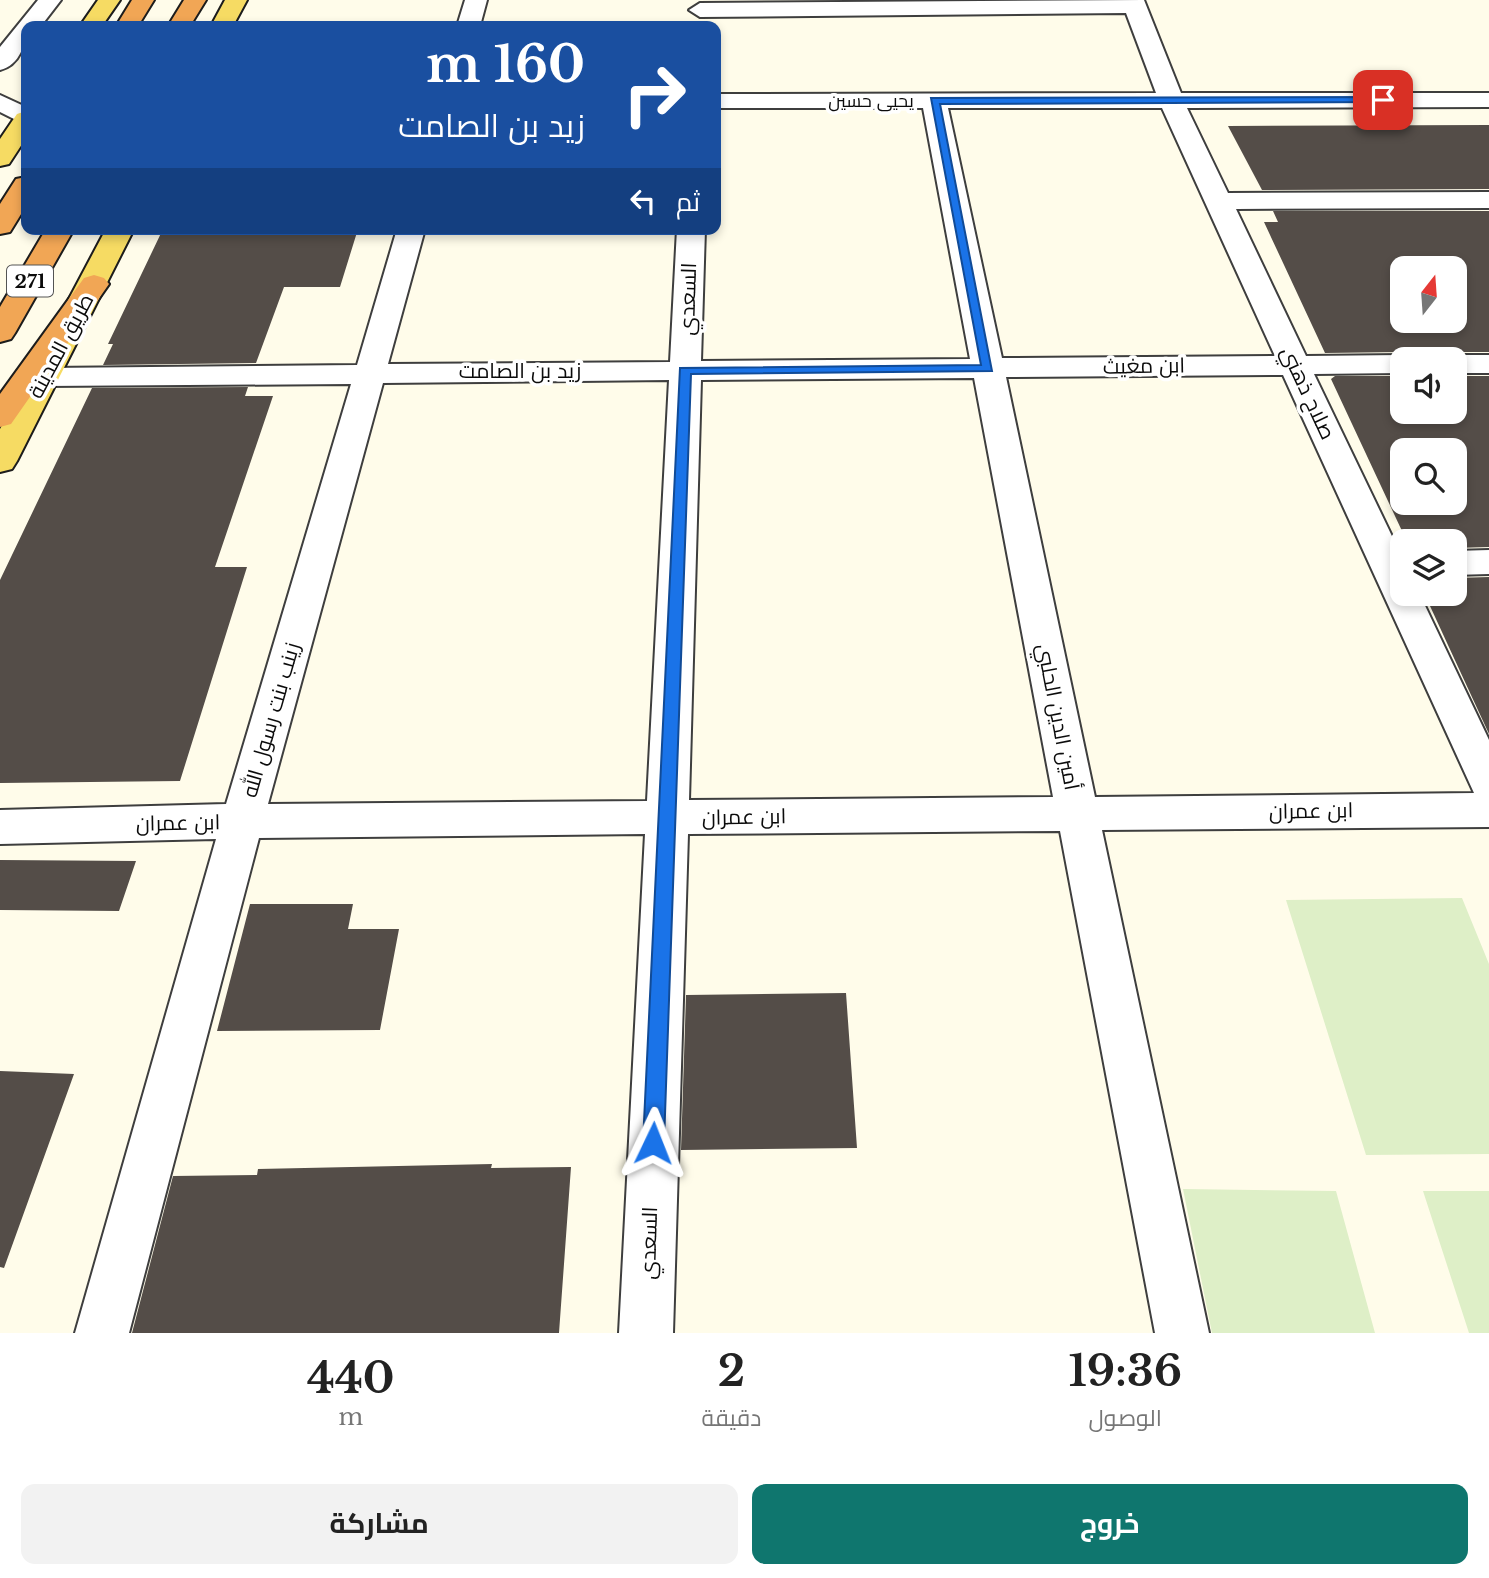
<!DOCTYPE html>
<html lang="ar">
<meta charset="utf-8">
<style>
body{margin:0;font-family:"Libre Baskerville",Cairo,serif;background:#f2f2f2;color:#222;direction:rtl;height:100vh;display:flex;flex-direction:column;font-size:26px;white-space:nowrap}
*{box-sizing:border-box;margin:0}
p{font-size:23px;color:#767676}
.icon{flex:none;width:38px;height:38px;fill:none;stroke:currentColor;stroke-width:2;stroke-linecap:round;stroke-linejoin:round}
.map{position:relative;height:1333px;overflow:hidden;direction:ltr}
.drawer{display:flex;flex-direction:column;background:#fff;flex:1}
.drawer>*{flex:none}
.top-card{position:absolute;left:21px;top:21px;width:700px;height:214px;border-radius:14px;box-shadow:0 4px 10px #0003;direction:rtl;background:#1a4fa0;color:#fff;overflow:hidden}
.needle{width:46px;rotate:17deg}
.buttons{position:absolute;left:1390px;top:256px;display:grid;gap:14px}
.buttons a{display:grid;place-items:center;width:77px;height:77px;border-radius:14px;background:#fff;box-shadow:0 4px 10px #0003;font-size:35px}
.pin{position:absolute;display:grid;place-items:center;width:60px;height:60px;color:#fff;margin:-30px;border-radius:14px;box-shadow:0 4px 10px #0006}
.me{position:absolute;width:77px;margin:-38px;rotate:2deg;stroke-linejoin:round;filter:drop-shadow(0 0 5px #0008)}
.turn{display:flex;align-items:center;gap:24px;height:147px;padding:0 21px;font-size:32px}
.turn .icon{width:91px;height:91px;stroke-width:2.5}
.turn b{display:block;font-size:49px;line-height:60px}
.then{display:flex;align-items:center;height:66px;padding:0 21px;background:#0003;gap:14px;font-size:26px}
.eta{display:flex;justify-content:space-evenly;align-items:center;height:119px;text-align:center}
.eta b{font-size:42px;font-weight:700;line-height:49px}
.button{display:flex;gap:14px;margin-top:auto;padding:14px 21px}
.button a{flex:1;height:80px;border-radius:14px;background:#0f766e;color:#fff;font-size:28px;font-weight:700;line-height:80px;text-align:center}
.button a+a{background:#f2f2f2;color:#222}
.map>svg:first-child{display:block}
.pitch{fill:#deefc7}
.building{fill:#544d48;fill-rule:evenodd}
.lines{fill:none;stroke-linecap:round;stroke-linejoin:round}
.minor-casing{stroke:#3e3e3e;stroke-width:4}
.major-casing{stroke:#1c1c1c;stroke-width:4}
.highway-casing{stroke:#1c1c1c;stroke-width:4}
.minor{fill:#fff;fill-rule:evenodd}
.major{fill:#f6db63;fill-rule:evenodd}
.highway{fill:#f1a655;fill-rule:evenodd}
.route{fill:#1a73e8;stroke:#114b97;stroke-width:2}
.labels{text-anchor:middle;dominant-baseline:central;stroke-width:7;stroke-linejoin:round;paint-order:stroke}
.far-street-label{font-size:18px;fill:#0b0b0b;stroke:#fff}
.shield{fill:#fff;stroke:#545454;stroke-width:2}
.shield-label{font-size:19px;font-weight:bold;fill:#0b0b0b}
.street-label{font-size:21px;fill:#0b0b0b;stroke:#fff}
</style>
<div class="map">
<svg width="1489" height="1333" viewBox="0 0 1489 1333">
<rect width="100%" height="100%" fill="#fffcea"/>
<path class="pitch" d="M1462,898L1489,964V1154L1366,1155L1286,900Z
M1183,1189L1336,1191L1375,1333H1212Z
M1423,1191H1489V1333H1469Z"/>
<path class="building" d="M1489,125V189L1262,190L1228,126Z
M1273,211H1489V352H1454L1440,359H1416L1402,352L1325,353L1264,222H1278ZM1402,268H1454V320H1402Z
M163,229H358L340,287H284L256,363L103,365L113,344H108Z
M1335,376H1402V411H1454V376H1489V547L1454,548V530L1402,531L1331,379ZM1402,450H1454V502H1402Z
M248,387L245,396H273L215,567H247L180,781L0,783V580L92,388Z
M1489,577V734L1424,593H1454V578Z
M0,860L136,861L119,911L0,910Z
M250,904H353L348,929H399L380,1030L217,1031Z
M846,993L857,1148L681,1150L686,995Z
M0,1071L74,1074L4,1268L0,1267Z
M492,1164L491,1168L571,1167L559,1333H132L173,1176L257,1175L258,1169Z"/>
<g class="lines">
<defs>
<path id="minor" d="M38,0H61L41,26H26C26,44 20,65 0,70V47Z
M465,0H487L480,26H457Z
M1144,0L1181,93H1489V107L1187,108L1228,193L1489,192V208L1236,209L1306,356L1402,355L1414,359H1402V373L1314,374L1402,557V593H1419L1489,740V827L1102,830L1209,1333H1155L1060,831L688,834L673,1333H619L645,834L259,838L129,1333H75L216,839L0,844V810L226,804L351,384L46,386L35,384L30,377L35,370L46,368L357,365L397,229H425L388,364L670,362L677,229H705L701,361L970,359L923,108H716V94L1156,93L1126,13L700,17L689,10L700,3ZM948,108H1162L1275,356L1002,358ZM1283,375L1474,793L1095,797L1006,377ZM974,378L1053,797L689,800L701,380ZM669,380L647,801L268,804L383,383Z
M0,95L26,107V125L0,112Z
M1454,355H1489V373H1454V359H1442Z
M1489,550V574L1454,575V551Z"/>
<path id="major" d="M98,0H120L102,26H80Z
M225,0H247L233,26H211Z
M26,111V138L9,164L0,166V139L17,114Z
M106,229H134L17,461L12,469L0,472V429Z"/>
<path id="highway" d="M132,0H154L138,26H116Z
M184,0H206L190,26H168Z
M26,177V206L10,232L0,234V204L16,179Z
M46,229H74L15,333L11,339L0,342V307Z
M94,275L104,278L109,284L11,424L0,427V394L84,278Z"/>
</defs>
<use href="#minor" class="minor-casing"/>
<use href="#major" class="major-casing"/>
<use href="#highway" class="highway-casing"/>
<use href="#minor" class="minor"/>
<use href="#major" class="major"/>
<use href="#highway" class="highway"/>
</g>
<path class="route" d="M1383,97L1387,98V102L940,104L992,371L691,374L664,1143L661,1150L653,1153L646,1150L643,1143L680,368L981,365L931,98Z"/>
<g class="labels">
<g class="far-street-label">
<text x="871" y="101">يحيى حسين</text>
</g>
<rect class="shield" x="7" y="265.5" width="46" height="31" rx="5"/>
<g class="shield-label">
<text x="30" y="281">271</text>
</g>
<g class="street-label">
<text transform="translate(688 299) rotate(-88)">السعدي</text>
<text transform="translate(61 346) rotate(-62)">طريق المدينة</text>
<text transform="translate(1144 366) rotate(-1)">ابن مغيث</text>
<text x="520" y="371">زيد بن الصامت</text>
<text transform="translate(1308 393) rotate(65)">صلاح ذهني</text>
<text transform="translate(1058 717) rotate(79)">أمين الدين الحلبي</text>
<text transform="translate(271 720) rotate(-74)">زينب بنت رسول الله</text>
<text transform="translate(1311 811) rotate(-1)">ابن عمران</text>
<text transform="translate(744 817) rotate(-1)">ابن عمران</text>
<text transform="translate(178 823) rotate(-1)">ابن عمران</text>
<text transform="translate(649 1243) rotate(-88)">السعدي</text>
</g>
</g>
</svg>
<div class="buttons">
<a><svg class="needle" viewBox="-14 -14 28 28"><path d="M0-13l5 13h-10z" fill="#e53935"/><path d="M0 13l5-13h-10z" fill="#767676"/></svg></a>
<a><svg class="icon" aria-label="sound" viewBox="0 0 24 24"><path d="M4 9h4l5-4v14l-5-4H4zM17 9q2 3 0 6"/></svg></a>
<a><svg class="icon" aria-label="search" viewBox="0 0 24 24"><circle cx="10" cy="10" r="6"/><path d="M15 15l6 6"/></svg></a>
<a><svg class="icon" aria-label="layers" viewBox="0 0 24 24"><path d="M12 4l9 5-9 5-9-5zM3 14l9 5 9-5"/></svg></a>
</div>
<div class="pin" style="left:1383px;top:100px;background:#d93025"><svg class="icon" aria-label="arrive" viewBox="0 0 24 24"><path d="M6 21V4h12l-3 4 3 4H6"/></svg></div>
<svg class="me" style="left:653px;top:1143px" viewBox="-20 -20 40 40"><path d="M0-17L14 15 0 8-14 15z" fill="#1a73e8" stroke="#fff" stroke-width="4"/></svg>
<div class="top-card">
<div class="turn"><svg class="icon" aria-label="right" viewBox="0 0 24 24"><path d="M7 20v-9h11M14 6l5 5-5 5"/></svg><div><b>160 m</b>زيد بن الصامت</div></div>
<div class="then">ثم<svg class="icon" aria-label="left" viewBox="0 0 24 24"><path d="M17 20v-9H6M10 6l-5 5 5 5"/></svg></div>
</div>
</div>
<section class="drawer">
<div class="eta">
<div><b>19:36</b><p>الوصول</p></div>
<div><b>2</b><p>دقيقة</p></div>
<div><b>440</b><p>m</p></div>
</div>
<div class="button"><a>خروج</a><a>مشاركة</a></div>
</section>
